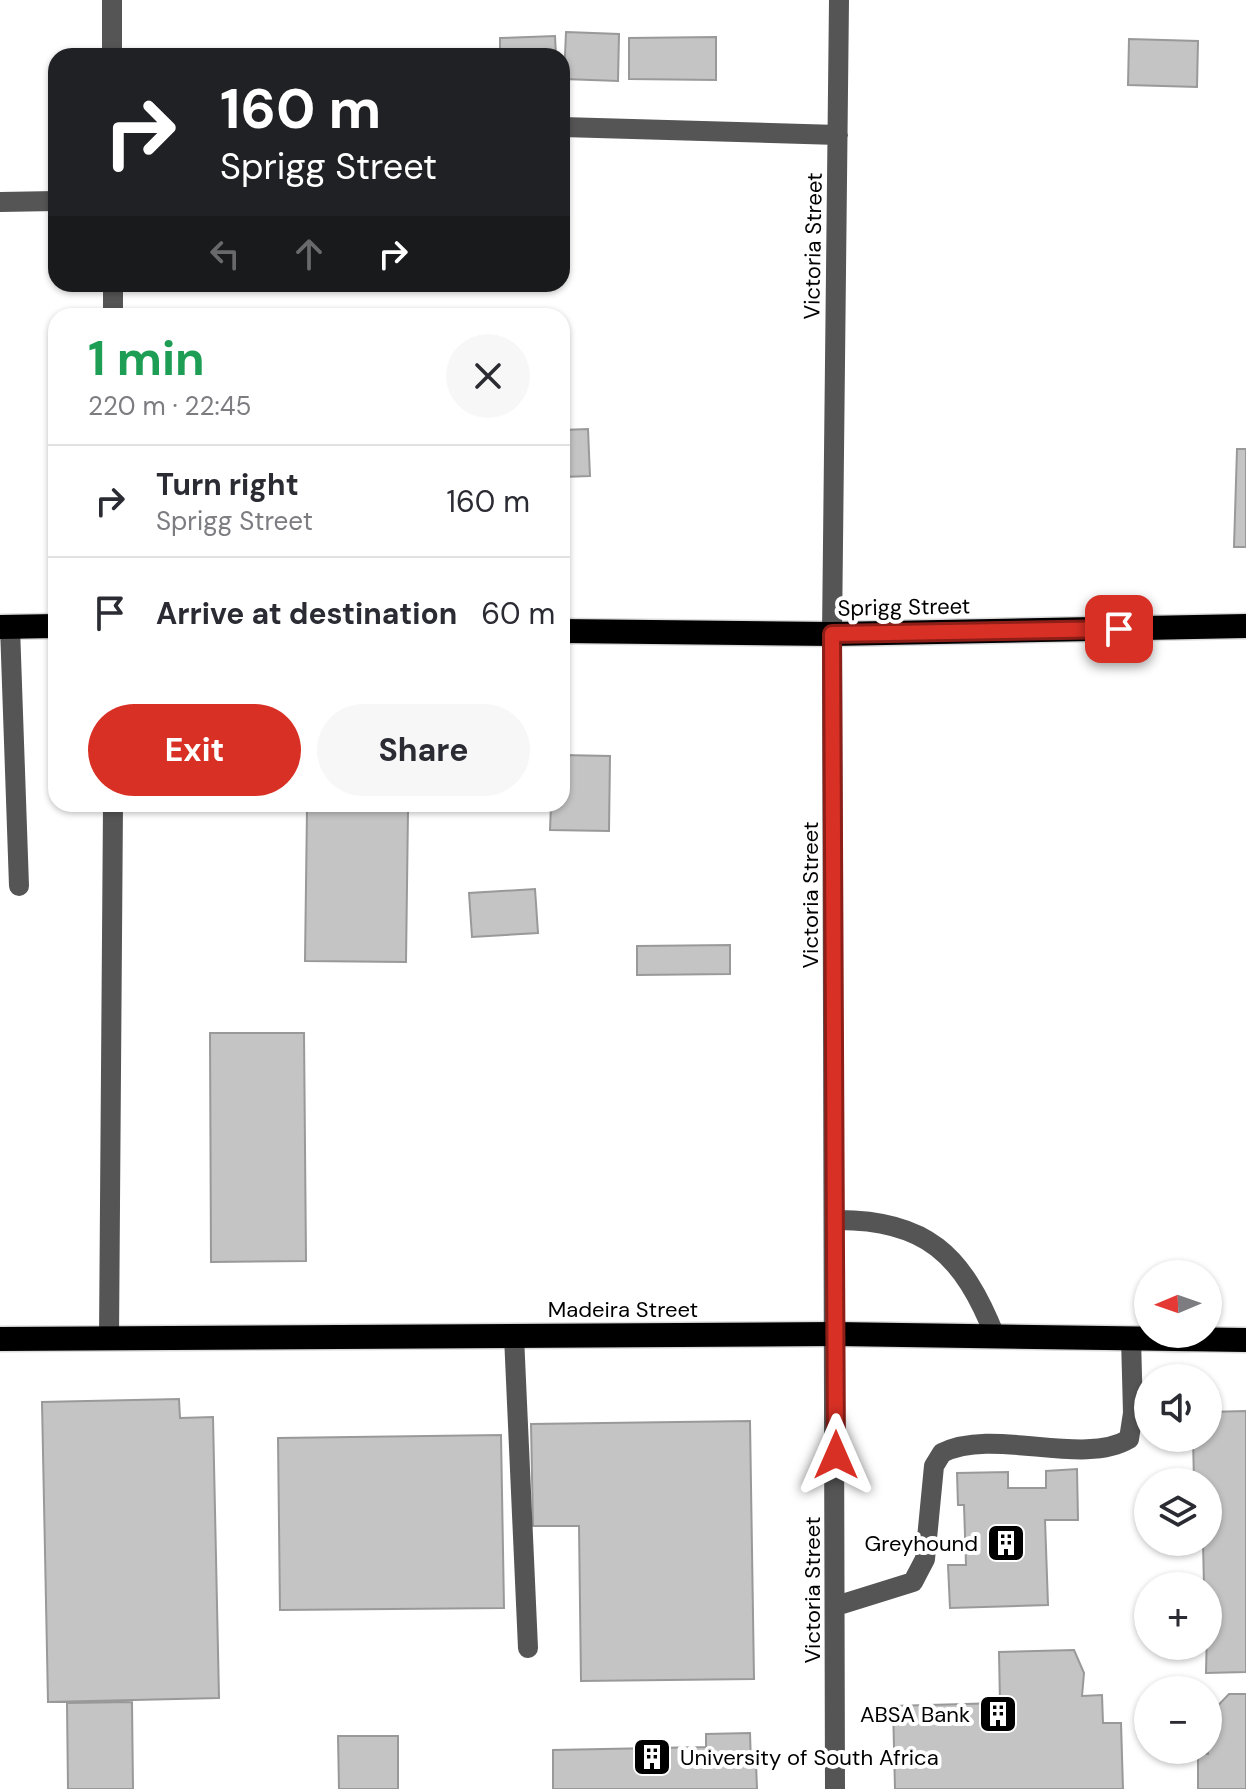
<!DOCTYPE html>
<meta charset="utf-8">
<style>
body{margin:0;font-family:"DM Sans",sans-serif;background:#f7f7f7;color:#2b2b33;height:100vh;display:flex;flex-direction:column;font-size:30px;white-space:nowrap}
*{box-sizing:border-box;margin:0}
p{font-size:26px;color:#7c7c81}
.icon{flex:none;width:44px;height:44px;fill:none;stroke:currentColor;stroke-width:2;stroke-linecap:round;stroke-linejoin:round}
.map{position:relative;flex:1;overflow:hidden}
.drawer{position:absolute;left:48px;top:308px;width:522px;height:504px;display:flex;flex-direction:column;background:#fff;border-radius:24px;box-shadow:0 2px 6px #0004}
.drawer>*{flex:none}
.guide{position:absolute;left:48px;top:48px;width:522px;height:244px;border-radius:24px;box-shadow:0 2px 6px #0004;background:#202124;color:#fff;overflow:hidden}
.needle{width:52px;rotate:268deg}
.buttons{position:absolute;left:1134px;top:1260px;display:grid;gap:16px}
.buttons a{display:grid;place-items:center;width:88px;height:88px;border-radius:50%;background:#fff;box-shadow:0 2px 6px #0004;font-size:40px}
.pin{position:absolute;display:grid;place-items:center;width:68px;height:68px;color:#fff;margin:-34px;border-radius:16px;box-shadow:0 4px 12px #0006}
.me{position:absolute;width:88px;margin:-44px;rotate:0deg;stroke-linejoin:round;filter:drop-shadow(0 0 6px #0008)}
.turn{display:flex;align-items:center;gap:28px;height:168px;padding:0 40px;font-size:36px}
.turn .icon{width:104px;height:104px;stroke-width:2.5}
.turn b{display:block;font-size:56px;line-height:68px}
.lanes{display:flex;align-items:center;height:76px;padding:0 40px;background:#0003;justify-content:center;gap:40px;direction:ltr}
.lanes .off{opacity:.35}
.round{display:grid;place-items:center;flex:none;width:84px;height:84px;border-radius:42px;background:#f7f7f7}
.summary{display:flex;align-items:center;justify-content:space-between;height:136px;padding:0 40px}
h1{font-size:48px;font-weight:700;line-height:60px;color:#1e9e55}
.button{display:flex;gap:16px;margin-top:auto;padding:16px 40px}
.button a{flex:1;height:92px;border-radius:48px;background:#d93025;color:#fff;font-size:32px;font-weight:700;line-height:92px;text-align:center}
.button a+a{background:#f7f7f7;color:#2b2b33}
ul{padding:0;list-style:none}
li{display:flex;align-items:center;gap:24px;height:112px;padding:0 40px;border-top:2px solid #e1e1e2}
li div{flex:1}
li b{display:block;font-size:30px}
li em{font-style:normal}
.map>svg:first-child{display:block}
.building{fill:#c4c4c4;stroke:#999;stroke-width:2}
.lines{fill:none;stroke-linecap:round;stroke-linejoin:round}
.highway-casing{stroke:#dbdbdb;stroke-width:27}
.minor{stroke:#555;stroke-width:20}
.highway{stroke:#000;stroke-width:24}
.route-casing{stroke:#8d1f18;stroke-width:20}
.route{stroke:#d93025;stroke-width:14}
.labels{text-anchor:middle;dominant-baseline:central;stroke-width:8;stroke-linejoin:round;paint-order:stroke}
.street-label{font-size:22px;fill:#000;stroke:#fff}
.poi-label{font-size:22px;fill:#000;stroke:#fff;text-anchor:end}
</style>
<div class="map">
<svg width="1246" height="1789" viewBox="0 0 1246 1789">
<rect width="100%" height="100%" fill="#fff"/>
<path class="building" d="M566,32L619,34L618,81L564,79Z
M555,36L556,56H500V38Z
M716,37V80L629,79V38Z
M1129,39L1198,41L1197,87L1128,85Z
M588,429L590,476L562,477V430Z
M1237,449H1246V547H1234Z
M562,755L610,756L609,831L550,830L551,804H562Z
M307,809L408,810L406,962L305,961Z
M535,889L538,933L472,937L469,893Z
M730,945V974L637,975V946Z
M210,1033H304L306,1261L211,1262Z
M179,1399L180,1418L213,1417L219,1698L48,1702L42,1402Z
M1246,1411V1672L1206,1673L1208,1586H1204L1203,1542H1208V1482H1194L1193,1438H1208V1412Z
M750,1421L754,1679L581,1681L579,1526H533L531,1424Z
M501,1435L504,1608L280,1610L278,1438Z
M1077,1469L1078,1520H1045L1048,1605L950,1608L948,1565H966L964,1505H958L957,1473L1008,1472V1488H1046V1471Z
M1074,1650L1084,1673L1082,1696L1102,1695L1103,1723H1121L1123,1789H895L893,1706L1000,1703L999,1652Z
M1229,1694H1246V1789H1198V1754H1208V1716Z
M132,1702L133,1789H68L67,1703Z
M750,1733L751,1764L756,1763L757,1789H553V1750L706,1747V1734Z
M338,1736H398V1789H339Z"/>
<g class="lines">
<defs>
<path id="highway" d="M0,627L56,626
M562,631L832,634L1246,626
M0,1339L836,1334L1246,1340"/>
</defs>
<use href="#highway" class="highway-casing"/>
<path class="minor" d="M112,0V56
M562,127L838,135
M0,202L56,201
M113,284V316
M10,627L19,886
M835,1220C926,1219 963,1255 995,1336
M514,1336L528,1648
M109,1338L113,804
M836,1606L913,1582L925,1559L934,1466L942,1453C994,1427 1082,1467 1129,1439L1133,1413L1131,1338
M835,1789L832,634L839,0"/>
<use href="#highway" class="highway"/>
</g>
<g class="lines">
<defs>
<path id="route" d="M836,1455L832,634L1119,629"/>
</defs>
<use href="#route" class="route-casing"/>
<use href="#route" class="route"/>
</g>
<defs>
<symbol id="building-square" viewBox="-11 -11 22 22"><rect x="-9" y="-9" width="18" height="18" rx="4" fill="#000" stroke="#fff"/><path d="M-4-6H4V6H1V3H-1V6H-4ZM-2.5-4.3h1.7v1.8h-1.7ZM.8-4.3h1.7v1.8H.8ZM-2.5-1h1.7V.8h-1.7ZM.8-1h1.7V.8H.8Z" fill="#fff"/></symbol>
</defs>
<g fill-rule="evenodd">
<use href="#building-square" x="984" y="1521" width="44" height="44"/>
<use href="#building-square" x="976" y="1692" width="44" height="44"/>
<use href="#building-square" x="630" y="1735" width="44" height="44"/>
</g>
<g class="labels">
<g class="street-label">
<text transform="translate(813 246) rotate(-89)">Victoria Street</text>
<text transform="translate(904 607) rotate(-1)">Sprigg Street</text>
<text transform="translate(810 895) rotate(-90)">Victoria Street</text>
<text x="623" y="1309">Madeira Street</text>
<text transform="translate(812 1590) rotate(-90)">Victoria Street</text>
</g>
<g class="poi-label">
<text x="978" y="1543">Greyhound</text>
<text x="970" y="1714">ABSA Bank</text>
<text x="680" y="1757" text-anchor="start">University of South Africa</text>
</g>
</g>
</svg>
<div class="buttons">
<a><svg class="needle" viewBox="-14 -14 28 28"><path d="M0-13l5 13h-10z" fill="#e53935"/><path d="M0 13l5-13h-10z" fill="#7c7c81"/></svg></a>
<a><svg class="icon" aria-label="sound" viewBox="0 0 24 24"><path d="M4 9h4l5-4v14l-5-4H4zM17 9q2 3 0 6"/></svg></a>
<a><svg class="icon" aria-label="layers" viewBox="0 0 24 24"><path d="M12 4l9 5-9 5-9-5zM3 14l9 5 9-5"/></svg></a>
<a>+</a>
<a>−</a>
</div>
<div class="pin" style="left:1119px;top:629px;background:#d93025"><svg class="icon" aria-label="arrive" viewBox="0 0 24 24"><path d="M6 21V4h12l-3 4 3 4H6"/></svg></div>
<svg class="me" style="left:836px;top:1455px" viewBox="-20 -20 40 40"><path d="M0-17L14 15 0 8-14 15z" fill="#d93025" stroke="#fff" stroke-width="4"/></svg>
<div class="guide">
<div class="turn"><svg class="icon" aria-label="right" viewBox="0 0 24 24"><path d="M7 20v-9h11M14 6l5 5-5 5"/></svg><div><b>160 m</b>Sprigg Street</div></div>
<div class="lanes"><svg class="icon off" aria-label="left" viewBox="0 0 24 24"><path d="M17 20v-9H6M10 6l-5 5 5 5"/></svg><svg class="icon off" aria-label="ahead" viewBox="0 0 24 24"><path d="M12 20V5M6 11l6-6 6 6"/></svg><svg class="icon" aria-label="right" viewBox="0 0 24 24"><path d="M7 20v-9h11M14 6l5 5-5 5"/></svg></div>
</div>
<section class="drawer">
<div class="summary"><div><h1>1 min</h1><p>220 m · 22:45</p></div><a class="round"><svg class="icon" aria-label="close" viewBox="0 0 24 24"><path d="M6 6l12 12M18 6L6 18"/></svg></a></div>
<ul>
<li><svg class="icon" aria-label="right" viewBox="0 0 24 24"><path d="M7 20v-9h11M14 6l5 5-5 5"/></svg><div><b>Turn right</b><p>Sprigg Street</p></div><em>160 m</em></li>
<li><svg class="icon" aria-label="arrive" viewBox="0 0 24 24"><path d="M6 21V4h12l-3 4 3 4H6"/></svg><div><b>Arrive at destination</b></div><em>60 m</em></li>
</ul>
<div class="button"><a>Exit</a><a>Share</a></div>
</section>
</div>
